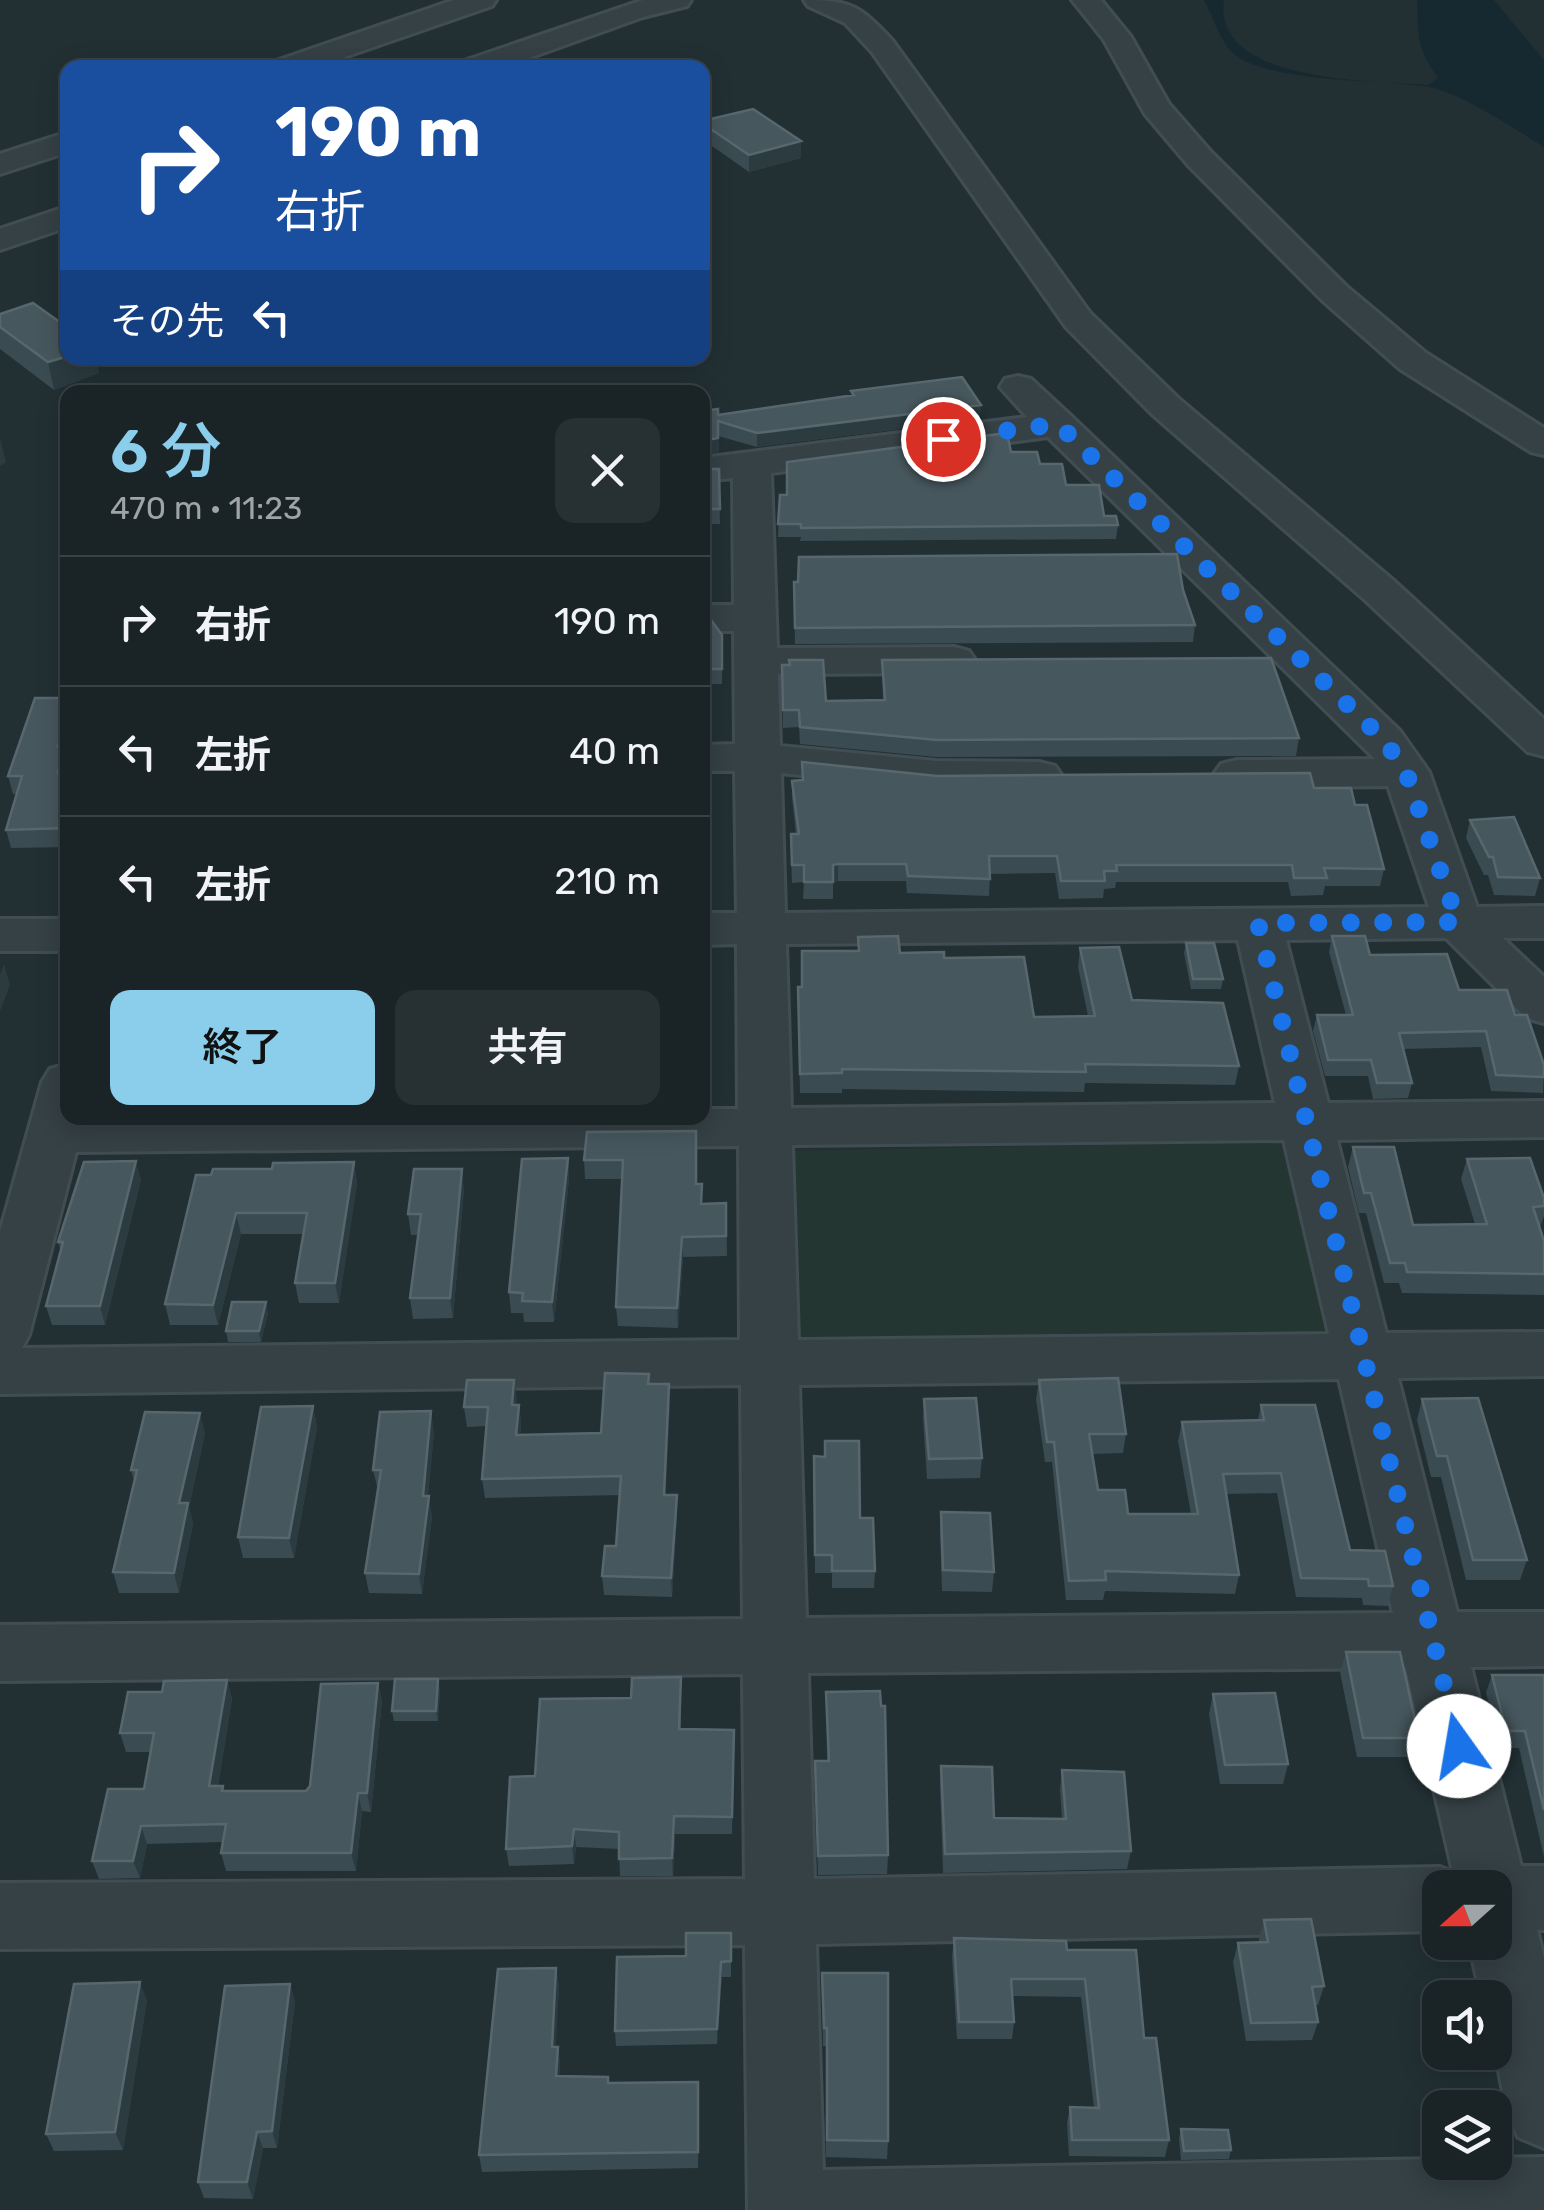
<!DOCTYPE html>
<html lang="ja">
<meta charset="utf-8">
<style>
body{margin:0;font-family:Rubik,"Noto Sans JP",sans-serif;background:#273033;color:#f1f3f6;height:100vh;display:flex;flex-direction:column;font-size:38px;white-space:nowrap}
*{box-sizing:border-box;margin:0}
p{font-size:32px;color:#9fa4a7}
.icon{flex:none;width:55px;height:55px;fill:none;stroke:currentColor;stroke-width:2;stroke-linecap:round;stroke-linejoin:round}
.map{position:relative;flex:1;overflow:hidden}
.side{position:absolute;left:60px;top:385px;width:650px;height:740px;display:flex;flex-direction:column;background:#1a2427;border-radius:20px;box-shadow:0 5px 25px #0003,0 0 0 2px #384144}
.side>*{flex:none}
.hud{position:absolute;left:60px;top:60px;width:650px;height:305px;border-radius:20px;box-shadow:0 5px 25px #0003,0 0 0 2px #384144;background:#1a4fa0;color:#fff;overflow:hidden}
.needle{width:65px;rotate:249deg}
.buttons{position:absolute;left:1422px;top:1870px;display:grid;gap:20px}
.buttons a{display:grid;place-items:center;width:90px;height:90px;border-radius:20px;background:#1a2427;box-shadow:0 5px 25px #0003,0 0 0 2px #384144;font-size:50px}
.pin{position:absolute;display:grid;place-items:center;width:85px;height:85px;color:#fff;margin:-42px;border:5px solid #fff;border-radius:50%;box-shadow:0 2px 10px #0007}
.me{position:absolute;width:110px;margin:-55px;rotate:347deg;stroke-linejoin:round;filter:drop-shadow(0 0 8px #0008)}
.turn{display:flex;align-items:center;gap:35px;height:210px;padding:0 50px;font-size:45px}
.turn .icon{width:130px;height:130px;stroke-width:2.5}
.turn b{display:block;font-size:70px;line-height:85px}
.then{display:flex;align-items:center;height:95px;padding:0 50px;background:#0003;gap:20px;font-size:38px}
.round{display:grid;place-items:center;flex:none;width:105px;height:105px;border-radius:20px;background:#273033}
.overview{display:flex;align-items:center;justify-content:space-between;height:170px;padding:0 50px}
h1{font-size:60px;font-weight:600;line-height:75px;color:#8bceec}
.primary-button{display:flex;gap:20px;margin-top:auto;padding:20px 50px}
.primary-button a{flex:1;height:115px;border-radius:20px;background:#8bceec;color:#111;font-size:40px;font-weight:600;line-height:115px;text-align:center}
.primary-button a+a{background:#273033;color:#f1f3f6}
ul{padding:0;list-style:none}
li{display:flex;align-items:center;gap:30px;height:130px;padding:0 50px;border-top:2px solid #384144}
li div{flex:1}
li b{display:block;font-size:38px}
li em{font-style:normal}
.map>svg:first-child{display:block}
.green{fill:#243632}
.water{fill:#172930}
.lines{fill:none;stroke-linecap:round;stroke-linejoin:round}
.minor-casing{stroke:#414d52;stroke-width:6}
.minor{fill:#354145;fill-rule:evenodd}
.wall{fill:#3a4b51}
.shaded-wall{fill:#2b3b40}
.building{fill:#46575d;stroke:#57676d;stroke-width:2.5}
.route{stroke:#1a73e8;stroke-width:18;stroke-dasharray:0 32.4}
</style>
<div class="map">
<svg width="1544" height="2210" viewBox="0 0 1544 2210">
<rect width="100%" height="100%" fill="#223034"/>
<path class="green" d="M1288,1141L1334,1337L796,1336L792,1151Z"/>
<path class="water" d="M1204,0H1224C1212,83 1373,81 1428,85L1438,78C1416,46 1418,37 1417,0H1494L1544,60V147C1516,130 1460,92 1428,87C1385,79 1254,84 1228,48C1218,34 1212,15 1204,0Z"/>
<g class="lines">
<defs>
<path id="minor" d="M454,0H496L492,6L313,68H269L273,62Z
M643,0H691L687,6L643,17L501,68H457L461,62Z
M804,0C851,0 860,6 892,40L1090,313L1178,398L1394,581L1544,719V756L1528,752L1364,599L1152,414L1066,327L872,52L845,23L808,6Z
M1072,0H1101L1131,37L1169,104L1211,152L1346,286L1426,353L1544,428V455L1531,452L1400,369L1322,300L1189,166L1145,114L1104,40Z
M68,132V152L0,174V154Z
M68,206V227L0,250V229Z
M1018,376L1031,379L1071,416L1400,731L1429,772L1477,907L1544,906V938H1503L1544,977V1023L1526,1018L1446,938L1286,940L1328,1103L1544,1101V1137L1337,1140L1386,1333L1544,1332V1376L1398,1378L1457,1612H1544V1666L1471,1667L1521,1866H1544V1930H1537L1544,1958V2148L1518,2137C1497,2087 1495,2050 1495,1998H1481L1469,1942H1495V1888H1440V1931L816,1944L823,2170L1440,2159V2162H1495V2158L1544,2157V2210H748L745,1945L0,1949V1883L745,1879L743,1674L0,1681V1625L743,1619L741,1385L0,1394V1232L42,1082L50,1069L68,1064V1118H702V1109H738L737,944L702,945V913H737L735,771H702V745L735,744L734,631H702V605H734L733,478L702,481V458L1027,417L1000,387L1005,379ZM1048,437L1375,759L1237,760L1221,764L1214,774L1221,784L1237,788L1388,786L1429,907L785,913L781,773L936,789L1039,790L1055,786L1062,776L1055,766L1039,762L936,761L780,746L778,674L954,673L969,669L975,660L969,651L954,647L777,648L771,473ZM1238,940L1275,1103L791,1108L786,944ZM1284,1140L1329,1334L798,1340L792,1145ZM739,1146L740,1340L22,1348L29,1335L76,1152ZM1339,1379L1393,1613L806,1618L799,1385ZM1406,1668L1453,1872L1440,1867L814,1879L808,1673Z
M0,919H68V951H0Z"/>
</defs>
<use href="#minor" class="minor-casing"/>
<use href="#minor" class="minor"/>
</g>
<path class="wall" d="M702,121L801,158L749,172L702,139Z
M0,314L68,358H96L99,373L54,390L0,349Z
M851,391L980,419L757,447L718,436L719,452L702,455V411L718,415L851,395Z
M1011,452L1040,464L1104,516L1118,525L1116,539L800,541L801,537H778L780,495H787Z
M702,469H719L720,524H702Z
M794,582L1183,590L1195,625L1193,642L795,644Z
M702,621L722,635V684H702Z
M882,660L1299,738L1296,756L936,757L800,744L799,727L783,728L782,665L826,701L883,700Z
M68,698V847L11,848L6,830L16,794H13L8,776Z
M802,762L937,776L1314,788L1355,805L1384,869L1380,886H1325L1323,895L1291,896L1288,882H1116L1115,888L1104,889L1103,898L1059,899L1055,873L990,874L989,896L907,893L906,881H838L833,882V899H803L804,882L792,883L791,852V834H796L792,798V781L802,780Z
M1470,820L1540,878L1535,896L1494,895L1488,875H1484L1466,838Z
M1332,936L1370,955L1515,1015L1544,1065L1543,1093L1491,1091L1481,1047L1403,1049L1412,1083L1408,1098L1373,1099L1368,1076H1325L1313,1031L1317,1015H1346L1329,952Z
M858,937L900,953L944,958L1034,1017L1088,1016L1078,967L1080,948L1132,1000L1239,1066L1235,1085L1085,1083L1084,1092L842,1089V1093H800L798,1006L802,987L858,951Z
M1186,943L1223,979L1221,989H1191L1184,953Z
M587,1132L696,1184L702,1204L726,1203L727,1256L683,1257L678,1328L618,1326L616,1307L622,1179H585L584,1160Z
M1353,1147L1413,1225L1475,1224L1461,1179L1467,1159L1544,1198V1216L1540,1227L1544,1241V1295L1402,1293L1399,1283H1384L1366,1213H1359L1348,1167Z
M568,1158L569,1179L554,1322H524L523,1313H511L509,1292Z
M354,1162L357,1183L339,1303H299L295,1283L303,1234H241L218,1325H170L165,1304L211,1175Z
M141,1180L105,1325H52L46,1306L61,1251L58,1242Z
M464,1189L453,1318L413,1319L410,1298L418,1235H411L408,1214Z
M268,1313L261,1342H228L226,1331Z
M514,1380L516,1405H519L521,1424L520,1435L601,1433L649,1384H669L670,1404L665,1495H677V1514L672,1597L604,1595L602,1576L616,1546L620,1495L485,1498L482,1479L486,1426L467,1427L464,1407Z
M1039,1380L1126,1434L1123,1453L1092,1454L1098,1490L1128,1514H1191L1178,1441L1182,1422L1258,1420L1261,1405L1350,1550L1393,1586L1388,1606L1363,1605L1362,1598L1296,1597L1277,1493L1226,1494L1239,1575L1235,1594L1105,1591L1103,1600H1066L1052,1462H1045L1036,1399Z
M924,1399L982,1458L980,1478L927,1479L923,1419Z
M1422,1399L1527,1560L1520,1580H1466L1441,1477H1431L1417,1420Z
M313,1406L317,1427L294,1558H243L238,1537Z
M434,1432L428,1496L432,1517L422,1594L369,1593L365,1573L378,1490L373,1470Z
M205,1433L189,1507L193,1524L179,1593H119L113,1572L134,1481L131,1470Z
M814,1456L860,1518L875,1571L874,1588H832V1573H815Z
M941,1512L994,1572L992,1592L942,1591L940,1532Z
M1346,1652L1419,1738L1413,1757H1357L1340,1672Z
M1492,1675H1544V1857L1519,1748H1500L1486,1693Z
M681,1677V1729L734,1730L732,1834H675L673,1876H620L619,1849L576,1847L574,1864L509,1866L506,1849L535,1776L631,1698Z
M227,1680L232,1699L218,1786L224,1791H306L310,1786L378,1683L382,1701L371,1812L362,1811L356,1871H226L221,1853L223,1842L147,1844L140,1878L99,1879L92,1861L144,1789L151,1752H126L120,1733L162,1692Z
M440,1689L438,1721H394L392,1711Z
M826,1692L888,1855L887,1874L818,1875L815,1761H827Z
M1213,1694L1288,1764L1283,1784H1220L1209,1714Z
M941,1766L994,1818L1062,1819L1060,1789L1062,1770L1131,1851L1127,1869L943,1873L940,1784Z
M1264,1920L1324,1986L1318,2005H1315L1318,2022L1312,2040L1246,2041L1233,1962L1238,1943L1259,1942V1939Z
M731,1933V1977H722L717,2044L616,2046L615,2031L686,1956Z
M954,1938L1067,1950L1144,2038L1169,2140L1165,2157L1069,2156L1067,2123L1070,2107L1094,2108L1081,1997L1013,1996L1014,2022L1012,2039H957L952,1956Z
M556,1968L559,1986L555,2047H558L560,2065L559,2076L699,2100L698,2168L482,2172L479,2155Z
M822,1973L888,2141L887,2159L826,2157V2046H823Z
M290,1984L295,2002L277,2148H263L253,2199L204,2198L198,2182Z
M147,2000L123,2150L54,2151L46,2134Z
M1181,2129L1231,2150L1229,2159L1181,2160L1179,2138Z"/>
<path class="shaded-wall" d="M801,141V158L749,172V155Z
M68,356V358H96L99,373L54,390L48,362Z
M981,405L980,419L757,447V433Z
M0,438L6,462L0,466Z
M718,438L719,452L702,455V441Z
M68,717V773H58V746Z
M838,864V881L833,882V865Z
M4,964L10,985L0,1011V975Z
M568,1158L569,1179L554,1322L552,1302Z
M136,1161L141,1180L105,1325L100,1306Z
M354,1162L357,1183L339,1303L335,1283Z
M462,1169L464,1189L453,1318L450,1298Z
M236,1213L241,1234L218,1325L213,1305Z
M682,1237L683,1257L678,1328L677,1308Z
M266,1302L268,1313L261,1342L259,1331Z
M514,1380L517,1399L515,1424L512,1405Z
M669,1384L670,1404L665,1514L664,1495Z
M519,1405L521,1424L518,1454L516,1435Z
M313,1406L317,1427L294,1558L289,1538Z
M431,1411L434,1432L426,1517L423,1496Z
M200,1413L205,1433L189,1507L193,1524L179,1593L174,1573L179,1503Z
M677,1495V1514L672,1597L671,1578Z
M429,1496L432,1517L422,1594L419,1574Z
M438,1679L440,1689L438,1721L436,1711Z
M227,1680L232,1699L215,1804L209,1786Z
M378,1683L382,1701L371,1812L367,1793Z
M358,1793L362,1811L356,1871L351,1853Z
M674,1816L675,1834L673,1876L672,1858Z
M141,1826L147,1844L140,1878L133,1861Z
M574,1829L576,1847L574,1864L572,1846Z
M721,1962L722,1977L717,2044V2029Z
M556,1968L559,1986L555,2065L552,2047Z
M140,1982L147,2000L123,2150L115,2132Z
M290,1984L295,2002L277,2148L272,2131Z
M558,2047L560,2065L558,2093L556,2076Z
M257,2132L263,2148L253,2199L247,2182Z"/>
<path class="building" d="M753,109L801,141L749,155L702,123V121Z
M33,303L68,328V356L48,362L0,327V314Z
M962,377L981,405L757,433L718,421V438L702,441V411L718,409V415L854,395L851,391Z
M1007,433L1011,452H1037L1040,464H1062L1066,485H1099L1104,516H1116L1118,525L801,528V524H778L780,495H787V462Z
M702,469H719L720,509H702Z
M1177,554L1183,590L1195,625L795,628L794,582H798L799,557Z
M711,620L722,635V669H702V621Z
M1271,658L1299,738L937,740L800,727L799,710H783L782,665H790L789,660H823L826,701L885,700L882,660Z
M35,698H68V717L58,746H65L58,773H68V826L67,828L6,830L22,776H8Z
M802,762L937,776L1310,773L1314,788H1351L1355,805H1367L1384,869L1324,868L1327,878H1294L1292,865H1116L1117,871H1104L1105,881H1061L1057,856H989L990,879L908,876L906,864H838L833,865V882H804V865H792L791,834H799L792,781L803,780Z
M1514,817L1540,878L1498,877L1493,857H1489L1470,820Z
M898,936L900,953L944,952V958L1024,957L1034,1017L1095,1016L1080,948L1119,947L1132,1000L1223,1003L1239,1066L1085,1064L1086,1072L842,1069V1073L800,1074L798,987H802V951H859L858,937Z
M1332,936H1365L1370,955L1447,954L1459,990H1507L1515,1015H1527L1544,1065V1077L1496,1075L1486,1031L1399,1033L1412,1083H1377L1371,1060H1328L1317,1015H1353Z
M1186,943H1214L1223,979H1193Z
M696,1131V1184H702L701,1204L726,1203V1236L682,1237L677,1308L616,1307L623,1160H584L587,1132Z
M1353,1147H1394L1413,1225L1487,1224L1467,1159L1530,1158L1544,1198V1206L1533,1207L1544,1241V1274L1407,1272L1405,1263H1390L1371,1193H1364Z
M568,1158L552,1302L522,1301L523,1293L509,1292L522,1159Z
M136,1161L100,1306H46L63,1242H58L84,1162Z
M354,1162L335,1283H295L307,1213H236L213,1305L165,1304L196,1175H211L213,1169H272L273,1163Z
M414,1169H462L450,1298H410L421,1214H408Z
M232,1302H266L259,1331H226Z
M605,1373L649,1374L648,1384H669L664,1495H677L671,1578L602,1576L605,1546H616L621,1476L482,1479L488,1407H464L467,1380H514L512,1405H519L516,1435L601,1433Z
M1118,1378L1126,1434H1089L1098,1490H1125L1128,1514H1198L1182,1422L1264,1420L1261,1405H1315L1350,1550L1385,1551L1393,1586H1369L1368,1579L1301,1578L1281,1473L1223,1474L1239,1575L1105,1571L1106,1580L1069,1581L1054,1442H1047L1039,1380Z
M976,1398L982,1458L929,1459L924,1399Z
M1478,1398L1527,1560H1473L1447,1456H1437L1422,1399Z
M313,1406L289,1538L238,1537L261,1407Z
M431,1411L423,1496H429L419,1574L365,1573L381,1470H373L380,1412Z
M145,1412L200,1413L179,1503H188L174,1573L113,1572L137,1470H131Z
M825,1441H859L860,1518H873L875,1571H832V1555H815L814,1456L825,1457Z
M941,1512L990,1513L994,1572L943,1570Z
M1346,1652H1400L1419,1738H1363Z
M1492,1675H1544V1810L1525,1731H1506Z
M681,1677L679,1729L734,1730L732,1817L674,1816L672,1858L619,1859V1832L574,1829L572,1846L506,1849L510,1777L535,1776L540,1699L631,1698L632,1678Z
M395,1679H438L436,1711H392Z
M227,1680L209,1786H223L222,1791H306L310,1786L321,1684L378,1683L367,1793H358L351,1853H221L226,1824L141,1826L133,1861H92L108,1789H144L154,1733H120L128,1692H162L164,1681Z
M880,1691L881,1706H885L888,1855L818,1856L815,1761H829L826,1692Z
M1275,1693L1288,1764L1225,1765L1213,1694Z
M941,1766L992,1767L994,1818L1066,1819L1062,1770L1124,1772L1131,1851L945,1854Z
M1311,1919L1324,1986L1312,1987L1318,2022L1251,2023L1238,1943L1268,1942L1264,1920Z
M686,1933H731V1961L721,1962L717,2029L615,2031L617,1957L686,1956Z
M954,1938L1066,1941L1067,1950H1136L1144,2038H1156L1169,2140H1072L1070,2107L1099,2108L1085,1979H1011L1014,2022H959Z
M556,1968L552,2047H558L556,2076L608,2077V2083L698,2082V2152L479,2155L498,1969Z
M822,1973H888V2141L827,2140V2028H824Z
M140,1982L115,2132L46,2134L74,1984Z
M290,1984L272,2131L257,2132L247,2182H198L225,1986Z
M1181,2129L1228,2130L1231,2150L1184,2151Z"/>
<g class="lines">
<path class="route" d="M943,439L1058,424L1384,740L1406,772L1458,922L1258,923L1459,1746"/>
</g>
</svg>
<div class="buttons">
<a><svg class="needle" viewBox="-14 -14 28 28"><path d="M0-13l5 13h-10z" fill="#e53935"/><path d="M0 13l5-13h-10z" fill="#9fa4a7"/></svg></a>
<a><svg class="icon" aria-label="sound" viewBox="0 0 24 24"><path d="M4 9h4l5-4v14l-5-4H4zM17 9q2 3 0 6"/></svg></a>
<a><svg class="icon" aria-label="layers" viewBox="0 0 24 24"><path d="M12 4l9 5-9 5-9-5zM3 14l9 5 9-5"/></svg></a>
</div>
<div class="pin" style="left:943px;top:439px;background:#d93025"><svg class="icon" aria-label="arrive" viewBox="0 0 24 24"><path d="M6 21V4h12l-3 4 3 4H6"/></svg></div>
<svg class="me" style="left:1459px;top:1746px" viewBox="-20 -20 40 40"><circle r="19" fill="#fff"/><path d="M0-13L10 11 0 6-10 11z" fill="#1a73e8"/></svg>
<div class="hud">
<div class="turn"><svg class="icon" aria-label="right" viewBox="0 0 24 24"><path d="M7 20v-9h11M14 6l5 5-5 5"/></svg><div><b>190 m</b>右折</div></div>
<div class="then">その先<svg class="icon" aria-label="left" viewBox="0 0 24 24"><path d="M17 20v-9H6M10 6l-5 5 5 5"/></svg></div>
</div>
<section class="side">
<div class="overview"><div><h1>6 分</h1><p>470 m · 11:23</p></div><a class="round"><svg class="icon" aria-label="close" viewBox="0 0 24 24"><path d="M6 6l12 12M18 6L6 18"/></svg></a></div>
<ul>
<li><svg class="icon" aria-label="right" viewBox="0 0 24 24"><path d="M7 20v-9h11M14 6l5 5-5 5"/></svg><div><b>右折</b></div><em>190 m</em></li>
<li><svg class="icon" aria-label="left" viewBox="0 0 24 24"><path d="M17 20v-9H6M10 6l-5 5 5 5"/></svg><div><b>左折</b></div><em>40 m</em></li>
<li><svg class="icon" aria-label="left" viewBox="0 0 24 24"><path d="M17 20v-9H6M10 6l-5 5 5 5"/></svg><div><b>左折</b></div><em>210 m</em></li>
</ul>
<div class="primary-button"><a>終了</a><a>共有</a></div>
</section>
</div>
